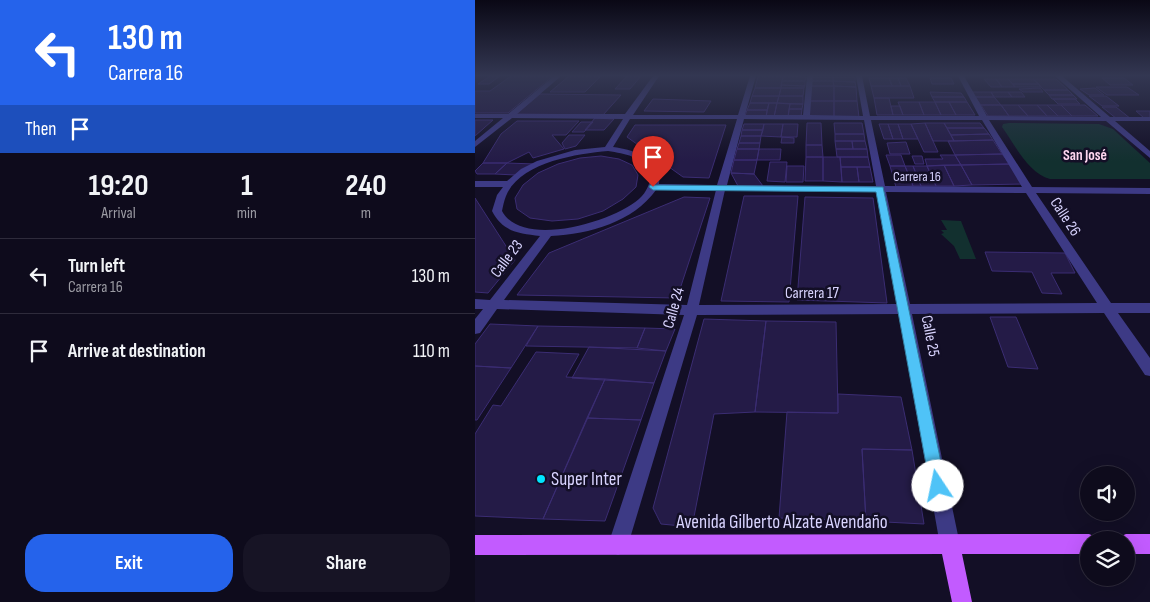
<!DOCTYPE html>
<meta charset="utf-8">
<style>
body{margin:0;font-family:"Sofia Sans Condensed",sans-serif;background:#171425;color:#f1f3f6;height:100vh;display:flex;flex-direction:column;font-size:19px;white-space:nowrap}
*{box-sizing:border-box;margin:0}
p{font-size:16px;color:#9b9ba3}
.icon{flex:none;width:28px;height:28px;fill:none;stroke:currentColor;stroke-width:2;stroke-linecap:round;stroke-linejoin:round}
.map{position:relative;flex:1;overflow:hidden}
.panel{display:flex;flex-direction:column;background:#0e0b1c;width:475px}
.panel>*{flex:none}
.top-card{background:#2563eb;color:#fff;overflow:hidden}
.controls{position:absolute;left:605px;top:466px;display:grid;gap:10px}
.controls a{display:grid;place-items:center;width:55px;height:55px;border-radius:50%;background:#0e0b1c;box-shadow:0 5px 20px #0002,0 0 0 1px #2e2b3b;font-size:25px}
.pin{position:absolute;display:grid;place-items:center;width:42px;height:42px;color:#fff;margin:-51px -21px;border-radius:50% 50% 50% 0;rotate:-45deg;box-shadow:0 0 5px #0007}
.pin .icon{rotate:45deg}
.me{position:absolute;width:55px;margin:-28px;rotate:349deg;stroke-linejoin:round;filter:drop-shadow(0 0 4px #0008)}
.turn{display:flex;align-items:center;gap:18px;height:105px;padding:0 25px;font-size:22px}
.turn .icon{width:65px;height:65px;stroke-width:2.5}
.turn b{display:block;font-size:35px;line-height:42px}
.then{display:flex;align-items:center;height:48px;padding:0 25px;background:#0003;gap:10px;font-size:19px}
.eta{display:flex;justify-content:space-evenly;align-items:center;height:85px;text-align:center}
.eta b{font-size:30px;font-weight:700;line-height:35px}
.action{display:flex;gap:10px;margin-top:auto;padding:10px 25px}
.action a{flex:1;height:58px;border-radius:20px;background:#2563eb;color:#fff;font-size:20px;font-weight:700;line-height:58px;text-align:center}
.action a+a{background:#171425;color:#f1f3f6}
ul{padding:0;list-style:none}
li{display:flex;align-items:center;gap:15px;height:75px;padding:0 25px;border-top:1px solid #2e2b3b}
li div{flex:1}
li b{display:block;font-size:19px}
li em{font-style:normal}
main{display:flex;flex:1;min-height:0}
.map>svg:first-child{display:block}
.green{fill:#12302f}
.building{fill:#241b47;stroke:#3b2d73}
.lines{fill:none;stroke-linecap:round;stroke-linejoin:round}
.minor{fill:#3d3a85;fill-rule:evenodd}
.major{fill:#c25bff;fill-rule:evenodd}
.route{fill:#4fc3f7;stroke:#337fa1}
.poi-dot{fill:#00e5ff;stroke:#130f26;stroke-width:2}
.labels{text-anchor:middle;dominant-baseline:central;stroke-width:5;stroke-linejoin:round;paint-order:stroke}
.far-street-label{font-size:14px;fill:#d9d4ff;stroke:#130f26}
.far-neighbourhood-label{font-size:15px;font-weight:bold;fill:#ffd6f0;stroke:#130f26}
.street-label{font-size:16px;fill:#d9d4ff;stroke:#130f26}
.near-poi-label{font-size:19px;fill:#d9d4ff;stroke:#130f26;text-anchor:start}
.near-street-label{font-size:19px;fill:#d9d4ff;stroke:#130f26}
</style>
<main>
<section class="panel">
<div class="top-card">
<div class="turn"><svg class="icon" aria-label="left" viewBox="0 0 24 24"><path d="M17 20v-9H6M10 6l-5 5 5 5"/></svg><div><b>130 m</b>Carrera 16</div></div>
<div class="then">Then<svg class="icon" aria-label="arrive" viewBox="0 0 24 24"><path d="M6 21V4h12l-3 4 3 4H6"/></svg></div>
</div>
<div class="eta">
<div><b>19:20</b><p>Arrival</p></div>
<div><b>1</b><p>min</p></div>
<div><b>240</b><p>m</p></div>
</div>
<ul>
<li><svg class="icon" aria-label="left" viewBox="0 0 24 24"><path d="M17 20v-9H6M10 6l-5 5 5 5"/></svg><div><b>Turn left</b><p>Carrera 16</p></div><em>130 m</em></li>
<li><svg class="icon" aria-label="arrive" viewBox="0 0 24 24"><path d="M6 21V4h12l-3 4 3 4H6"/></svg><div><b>Arrive at destination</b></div><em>110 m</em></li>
</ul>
<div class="action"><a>Exit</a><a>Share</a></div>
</section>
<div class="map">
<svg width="675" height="602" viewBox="0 0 675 602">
<rect width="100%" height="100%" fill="#130f26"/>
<path class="green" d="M534,123L624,124L638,129L675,163V179H575C553,173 540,145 527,127L528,124Z
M466,220L486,221L501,259H485L479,246L466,234L469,233L466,230H472Z"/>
<path class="building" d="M15,76H25L14,84H3Z
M36,76H78L33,113H0V91H15Z
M94,76H126L110,92H75Z
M166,76L155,89H140L151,77L148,76Z
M283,76H308L306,88H280Z
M308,76L331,77L330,81H307Z
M337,77H358V81H336Z
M358,77H380V82L358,81Z
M394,78H414L417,86H396Z
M414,78H423L426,86H417Z
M423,78H431L435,86H426Z
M455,78H476L479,84H457Z
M627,78H649L658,85H635Z
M509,79H521L527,87H516Z
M521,79H533L540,87H527Z
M533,79H558L564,84H538Z
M558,79H581L593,90H569Z
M307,81H330V86L306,85Z
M336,81H358L359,86H336Z
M358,81L380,82L381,87L359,86Z
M538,84H564L566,87H540Z
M306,85L330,86L329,88H306Z
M336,86H359V101H334Z
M359,86L381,87L382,101H359Z
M396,86H435L439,98H399Z
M621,87H652L664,95H632Z
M280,88H306L304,96H277Z
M306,88H329L328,96H304Z
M565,88L568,92H548L544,89Z
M620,88L629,95H614L605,89Z
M569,90H593L598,95H574Z
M455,92L486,93L489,97H457Z
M497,92H516L519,97H500Z
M516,92H533L537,97H519Z
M533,92H546L550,97H537Z
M65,94L146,95L128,115L41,114Z
M574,95H598L602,99H577Z
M277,96H304L302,103H275Z
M304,96H328V104L302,103Z
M614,96H631L644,106H627Z
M457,97H489L492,102H460Z
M500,97H519L526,105H506Z
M399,98H414L418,115H402Z
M178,99L236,101L229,112L169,111Z
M578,99H600L605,104H583Z
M334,101H359V117L333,116Z
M359,101H382L384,117H359Z
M423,102H444L449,115H428Z
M444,102H460L466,115H449Z
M460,102H474L481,115H466Z
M474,102H492L500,115H481Z
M275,103H294L292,110H272Z
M294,103H302L299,117H291Z
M302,103L315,104L313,117H299Z
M315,104H328L327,109H314Z
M506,105H526L534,116H513Z
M526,105H543L553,116H534Z
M543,105H562L572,116H553Z
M562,105H572L583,116H572Z
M572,105H586L597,116H583Z
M586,105H610L623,116H597Z
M416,106H425L428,115H418Z
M627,107H641L656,119H642Z
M314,109H327L326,117H313Z
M272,110H292L291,117L270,116Z
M661,111H675V118H669Z
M120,118L139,119L129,130H110Z
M0,120H18L0,136Z
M42,121H104L91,135H77L89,149L58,158L54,152L32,163H8L26,134Z
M106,122H118L109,132H97Z
M332,123H346L347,145H331Z
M359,123H387L389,134H360Z
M450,123L458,141L463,152H449L436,124Z
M450,123H469L479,141H458Z
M469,123H505L509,128H472Z
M269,124H289L288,130H267Z
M289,124H308L306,137L286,136Z
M308,124H323L322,137H306Z
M404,124H413L418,139H409Z
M413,124H423L428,139H418Z
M423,124H436L443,139H428Z
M160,125H251L234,178L208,177L152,137Z
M472,128H509L514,134L476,135Z
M267,130H288L286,136H266Z
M360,134H389L390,141H360Z
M514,134L518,140L479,141L476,135Z
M94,135H110L101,146L90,149L87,143Z
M266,136H286L285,143H264Z
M307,137L319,138V143H306Z
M518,140L527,154L480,155L473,141Z
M360,141H377L378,149H361Z
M377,141H390L392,149H378Z
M431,142L435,154H415L412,143Z
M264,143H285L284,149H262Z
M331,145H347L348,157H331Z
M262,149H284L282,160H259Z
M284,149H306L305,160H282Z
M361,149H392L393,157H362Z
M527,154L535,164L486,165L480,155Z
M411,155H426L430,166H415Z
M465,155H480L486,165L452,166L450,159H468Z
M126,156L144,159L157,165L163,175L161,187L148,199L128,211L103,219L77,221L55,218L42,209L40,198L48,185L63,173L83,164L105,158Z
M437,156H447L449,164H440Z
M331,157H348V181H330Z
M348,157H365L367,182L348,181Z
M365,157H393L395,167H366Z
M259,160H282L279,174L256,173Z
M295,162H312L310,182L292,181Z
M8,163H32L20,174H2L0,171Z
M32,163L60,164L40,175L20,174Z
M535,164L549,184L497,185L486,165Z
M469,165L479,186H461L452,166Z
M469,165H486L497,185L479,186Z
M312,166H329L328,182H311Z
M415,166H430L438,186L421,187Z
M430,166H438L446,186H438Z
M438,166H452L461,186H446Z
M366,167H382L384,182H367Z
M382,167H395L398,182H384Z
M256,173L279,174L288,186H263Z
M269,196H323L314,302L246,301Z
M209,197L235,198L202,298L42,295L74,253Z
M330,197L398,198L412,303L322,300Z
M0,198L40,260L13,293L0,292Z
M510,252L590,253L600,273H576L587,294L567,293L557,272L517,271Z
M515,317H541L563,369L533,367Z
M229,319L291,321L280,412L239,414L217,527L186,524L178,508Z
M291,321L361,322L363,413L280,412Z
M15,324L63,326L36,368L0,366V344Z
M63,326L170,328L162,348L51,346Z
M170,328L200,329L191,351L162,348Z
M114,347L191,351L179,383L97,378Z
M61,352L104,354L91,377L130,379L68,519L0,516V434L18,405L26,406Z
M0,366L36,368L2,420H0Z
M130,379L179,383L166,420L112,418Z
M363,394L426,397L437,450L387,449L391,521L304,518L312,412L363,413Z
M112,418L166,420L130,521L68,519Z
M387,449L437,450L449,524L391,521Z"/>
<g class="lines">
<path class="minor" d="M79,76H86L42,114H150L178,76H184L158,115H263L275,76H281L270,115H328L332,76H338L335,115L388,116L381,76H387L395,116H504L483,76H489L512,116L626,117L580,76H587L635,117H675V121H640L675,151V158L631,121L514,120L557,187L675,188V194L561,193L636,303H675V313H643L675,358V376L670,375L629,313L437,314L485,545L482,552L475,555L468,552L465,545L424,314L222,315L153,545L150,552L143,555L136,552L133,545L209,315L22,309L5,333L0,334V319L8,309H0V299L15,300L65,236C43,233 28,232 17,211L22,195L28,187H0V181H32L46,169L62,161L100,150L130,147L148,119L37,118L0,147V141L28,118H0V114H33ZM155,119H262L242,185L184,184L185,172C173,155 159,150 138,147ZM269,119L389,120L401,186L252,185ZM396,120H507L547,187L410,186ZM133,151C151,154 165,156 177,172C175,183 172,192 164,199C138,222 47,249 27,211C28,206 29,201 31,196C45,162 101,154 133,151ZM181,190H241L212,305L29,300L76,236C115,234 158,222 181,190ZM250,190L402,192L422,304L224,305ZM411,192L551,193L622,303L435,304Z"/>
<path class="major" d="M614,534L621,537L622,540H614V554H487L497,602H477L467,554L0,555V535Z
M651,534H675V554H651V540H643L644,537Z"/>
</g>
<linearGradient id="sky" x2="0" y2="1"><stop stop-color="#0a0815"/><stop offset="0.47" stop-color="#333752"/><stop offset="1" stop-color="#333752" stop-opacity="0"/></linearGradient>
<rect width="675" height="161" fill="url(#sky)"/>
<path class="route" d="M175,185L408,187L471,486L469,491L463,494L457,491L455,486L401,192L178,190L174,187Z"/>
<circle class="poi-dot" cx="66" cy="479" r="5"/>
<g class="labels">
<g class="far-street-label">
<text x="442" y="176">Carrera 16</text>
</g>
<g class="far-neighbourhood-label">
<text x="610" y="155">San José</text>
</g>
<g class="street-label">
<text transform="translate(590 217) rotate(57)">Calle 26</text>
<text transform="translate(32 259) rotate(-53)">Calle 23</text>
<text x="337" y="293">Carrera 17</text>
<text transform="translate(199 308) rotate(-74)">Calle 24</text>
<text transform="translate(455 336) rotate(79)">Calle 25</text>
</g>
<g class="near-poi-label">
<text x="76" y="479">Super Inter</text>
</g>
<g class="near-street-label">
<text x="307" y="522">Avenida Gilberto Alzate Avendaño</text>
</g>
</g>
</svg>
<div class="controls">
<a><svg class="icon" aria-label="sound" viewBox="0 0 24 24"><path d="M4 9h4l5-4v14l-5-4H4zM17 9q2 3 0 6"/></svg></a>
<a><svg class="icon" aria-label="layers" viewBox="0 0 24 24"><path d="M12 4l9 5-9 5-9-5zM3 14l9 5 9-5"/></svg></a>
</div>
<div class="pin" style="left:178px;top:187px;background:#d93025"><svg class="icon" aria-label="arrive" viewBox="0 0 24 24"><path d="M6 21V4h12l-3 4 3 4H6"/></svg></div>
<svg class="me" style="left:463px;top:486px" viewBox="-20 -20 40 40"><circle r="19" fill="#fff"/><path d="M0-13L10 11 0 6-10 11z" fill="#4fc3f7"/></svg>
</div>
</main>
